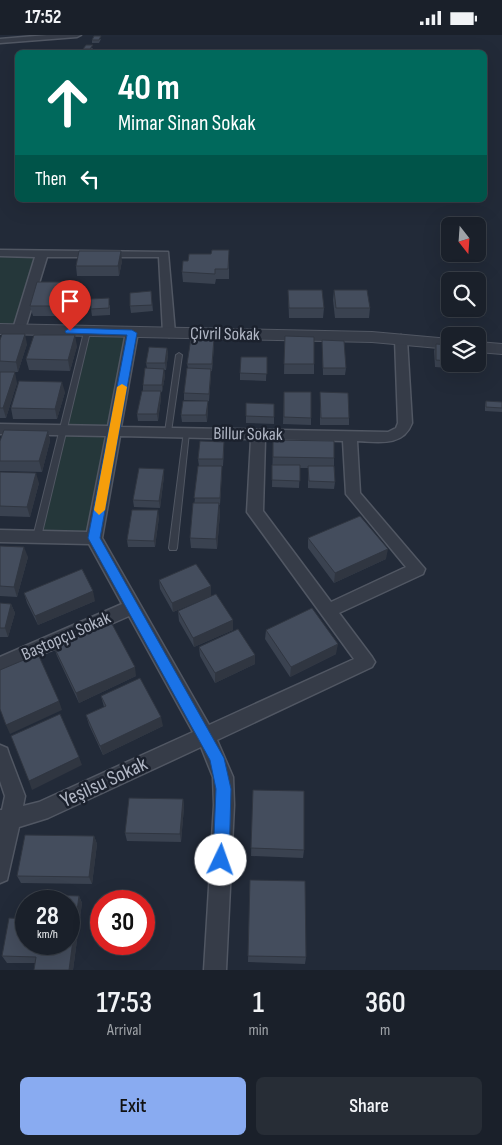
<!DOCTYPE html>
<meta charset="utf-8">
<style>
body{margin:0;font-family:"Sofia Sans Condensed",sans-serif;background:#272d36;color:#f1f3f6;height:100vh;display:flex;flex-direction:column;font-size:19px;white-space:nowrap}
*{box-sizing:border-box;margin:0}
p{font-size:16px;color:#9fa3a8}
.icon{flex:none;width:28px;height:28px;fill:none;stroke:currentColor;stroke-width:2;stroke-linecap:round;stroke-linejoin:round}
.map{position:relative;height:935px;overflow:hidden}
.panel{display:flex;flex-direction:column;background:#1a202a;flex:1}
.panel>*{flex:none}
.top-card{position:absolute;left:15px;top:15px;width:472px;height:152px;border-radius:8px;box-shadow:0 5px 20px #0002,0 0 0 1px #383e47;background:#00695c;color:#fff;overflow:hidden}
.needle{width:32px;rotate:163deg}
.buttons{position:absolute;left:441px;top:182px;display:grid;gap:10px}
.buttons a{display:grid;place-items:center;width:45px;height:45px;border-radius:8px;background:#1a202a;box-shadow:0 5px 20px #0002,0 0 0 1px #383e47;font-size:25px}
.speed{position:absolute;left:15px;top:855px;display:flex;gap:10px;font-size:25px;font-weight:700;text-align:center}
.speed>*{display:grid;place-content:center;width:65px;height:65px;border-radius:50%;background:#1a202a;box-shadow:0 5px 20px #0002,0 0 0 1px #383e47;line-height:1}
.speed small{font-size:12px;font-weight:400}
.speed .limit{border:8px solid #d22;background:#fff;color:#111}
.pin{position:absolute;display:grid;place-items:center;width:42px;height:42px;color:#fff;margin:-51px -21px;border-radius:50% 50% 50% 0;rotate:-45deg;box-shadow:0 0 5px #0007}
.pin .icon{rotate:45deg}
.me{position:absolute;width:55px;margin:-28px;rotate:3deg;stroke-linejoin:round;filter:drop-shadow(0 0 4px #0008)}
.turn{display:flex;align-items:center;gap:18px;height:105px;padding:0 20px;font-size:22px}
.turn .icon{width:65px;height:65px;stroke-width:2.5}
.turn b{display:block;font-size:35px;line-height:42px}
.then{display:flex;align-items:center;height:48px;padding:0 20px;background:#0003;gap:10px;font-size:19px}
.eta{display:flex;justify-content:space-evenly;align-items:center;height:85px;text-align:center}
.eta b{font-size:30px;font-weight:600;line-height:35px}
.cta{display:flex;gap:10px;margin-top:auto;padding:10px 20px}
.cta a{flex:1;height:58px;border-radius:8px;background:#89abf1;color:#111;font-size:20px;font-weight:600;line-height:58px;text-align:center}
.cta a+a{background:#272d36;color:#f1f3f6}
.status{display:flex;justify-content:space-between;align-items:center;height:35px;padding:0 25px;background:#1a202a;direction:ltr}
.status svg{height:14px;fill:currentColor}
.map>svg:first-child{display:block}
.green{fill:#25373a}
.lines{fill:none;stroke-linecap:round;stroke-linejoin:round}
.service-casing{stroke:#515763;stroke-width:2}
.minor-casing{stroke:#515763;stroke-width:3}
.tertiary-casing{stroke:#515763;stroke-width:2}
.service{fill:#363c48;fill-rule:evenodd}
.minor{fill:#363c48;fill-rule:evenodd}
.tertiary{fill:#363c48;fill-rule:evenodd}
.wall{fill:#3a4250}
.shaded-wall{fill:#303641}
.building{fill:#444d5d;stroke:#303641}
.route{fill:#1a73e8;stroke:#114b97}
.slow{fill:#f59e0b}
.labels{text-anchor:middle;dominant-baseline:central;stroke-width:5;stroke-linejoin:round;paint-order:stroke}
.street-label{font-size:18px;fill:#b1b7c5;stroke:#1b212d}
.near-street-label{font-size:21px;fill:#b1b7c5;stroke:#1b212d}
</style>
<div class="status"><b>17:52</b><svg viewBox="0 0 49 12"><path d="M0 12V9h3v3zM5 12V6h3v6zM10 12V3h3v9zM15 12V0h3v12zM26 1h20v11H26zM47 4h2v5h-2z"/></svg></div>
<div class="map">
<svg width="502" height="935" viewBox="0 0 502 935">
<rect width="100%" height="100%" fill="#222a38"/>
<path class="green" d="M0,218H42L19,294H0Z
M87,297H132L94,503L37,502Z"/>
<g class="lines">
<defs>
<path id="service" d="M87,295L90,297L41,502L40,504H34L33,502L84,297Z
M179,318L182,320L171,397L168,399L165,397L176,320Z
M184,396H186L189,398L177,513L176,515H170L169,513Z"/>
<path id="minor" d="M47,0H81L77,2L0,8V4Z
M0,215L168,217L175,298L169,302L163,298L159,222H47L25,294L23,297H15L13,294L35,222L0,221Z
M132,293L138,297L121,392L388,397L396,393L398,388L395,304L401,300L407,304L412,388C403,412 379,407 357,406L360,458L425,534L423,539L339,578L372,622L375,627L372,632L217,705L233,742L234,770L226,935H204L214,770L213,742L201,712L48,783L19,792L7,845L0,848V775H2L5,761L0,746V710L7,713L9,719L25,761L23,771L39,767L193,697L129,581L0,638V622L122,569L89,509L0,507V495L87,497L106,401L0,399V389L108,391L126,297ZM120,401L251,404L247,477L354,624L209,690L102,503ZM265,404L343,406L346,459L406,532L331,567L263,476Z"/>
<path id="tertiary" d="M0,289L372,297L450,304V314L372,307L0,299Z
M478,307L502,309V319L478,317Z"/>
</defs>
<use href="#service" class="service-casing"/>
<use href="#minor" class="minor-casing"/>
<use href="#tertiary" class="tertiary-casing"/>
<use href="#service" class="service"/>
<use href="#minor" class="minor"/>
<use href="#tertiary" class="tertiary"/>
</g>
<path class="wall" d="M101,4L99,8H92V5Z
M93,13L91,17H84L83,14Z
M229,215V244H216L215,249L183,247L182,237L188,226L211,219Z
M122,226L119,241H77L76,231Z
M288,255L324,273L323,283H289Z
M334,255L370,273L369,283H335L333,265Z
M151,256L153,276L131,278L130,271Z
M69,257L63,281H33L30,271Z
M110,270V280L92,281L91,274Z
M285,301L314,329V339H284Z
M0,305L27,309L18,337H0Z
M322,305L346,333L345,340H323Z
M436,309L450,310V329H462L460,334L435,332L434,316Z
M214,310L212,336H211L209,366L184,365V358L188,333L187,329Z
M77,311L70,336L29,335L26,324Z
M167,313L168,320L166,335H164L165,341L162,357H161V363L158,386H138L137,379L143,356V350L147,333L146,328Z
M267,322L266,346L240,345V338Z
M0,337L17,348L6,383H0Z
M65,357L57,384H13L11,373Z
M284,357L311,383V390L283,389Z
M320,357L349,383V390H320Z
M208,366V373L207,387H182L181,380Z
M486,366L502,367V377L485,376V369Z
M246,368L274,369V389L246,388Z
M48,396L50,406L42,437L0,436V406Z
M273,405L334,423V431L335,447L334,454L308,453V433H300L299,453L272,452Z
M224,414L223,431H222L220,470H219L220,478L217,514L191,513L190,503L199,431L198,424Z
M0,437L39,448L30,482L0,481Z
M164,441L160,473L134,472L133,465Z
M159,482L155,512H128L127,505Z
M308,503L386,524L334,548L308,513Z
M0,511L28,522L17,562L0,561Z
M159,545L211,551V561L173,577L160,554Z
M24,558L95,566L38,590L27,568Z
M0,568L11,569L15,578L8,602H0Z
M178,576L233,595L194,612L179,586Z
M266,595L336,619L290,642L265,604Z
M54,612L136,641L79,668L57,621Z
M199,612L255,620V629L215,648L200,621Z
M101,661L163,691L103,720L89,690L86,680L104,672Z
M253,755L304,815L303,823L251,821Z
M183,764L184,772L181,807L127,806L125,798Z
M94,801L97,809L92,849L21,848L17,841Z
M250,845L306,922L305,929L248,927Z
M79,861L82,868L73,935H34L35,928H7L2,921L26,909Z"/>
<path class="shaded-wall" d="M121,216L122,226L119,241L118,231Z
M67,247L69,257L63,281L61,271Z
M25,299L27,309L18,337L16,327Z
M75,300L77,311L70,336L68,325Z
M214,303V310L212,336V329Z
M167,313L168,320L166,335L165,328Z
M164,334L165,341L162,357V350Z
M211,334V341L209,366V359Z
M15,337L17,348L6,383L3,373Z
M62,347L65,357L57,384L55,374Z
M161,356V363L158,386L157,379Z
M208,366V373L207,387L206,380Z
M48,396L50,406L42,437L39,426Z
M222,431V438L220,470V463Z
M164,434V441L160,473L159,466Z
M36,438L39,448L30,482L27,472Z
M219,468L220,478L217,514L216,504Z
M158,475L159,482L155,512L154,506Z
M24,512L28,522L17,562L14,552Z
M388,514L386,524L334,548L335,538Z
M211,551V561L173,577L172,568Z
M93,556L95,566L38,590L35,581Z
M11,569L15,578L8,602L5,593Z
M233,585V595L194,612L193,603Z
M338,609L336,619L290,642L291,632Z
M255,620V629L215,648V638Z
M135,632L136,641L79,668L76,658Z
M59,666L62,675L10,699L6,690Z
M161,682L163,691L103,720L100,711Z
M79,722L82,730L32,755L29,746Z
M183,764L184,772L181,807L180,799Z
M94,801L97,809L92,849L89,842Z
M79,861L82,868L73,935H69Z"/>
<path class="building" d="M94,1H101L99,5H92Z
M86,10H93L90,14H83Z
M212,215H229L228,234H215V239L182,237L183,226H188L189,219H211Z
M79,216H121L118,231H76Z
M37,247H67L61,271H30Z
M288,255H322L324,273H289Z
M334,255H367L370,273H336Z
M151,256L152,270L130,271V258Z
M109,263V273L91,274V264Z
M2,299H25L16,327L0,326V305Z
M34,300H75L68,325L26,324Z
M285,301L314,302V329H284Z
M191,303H214L212,329H187Z
M322,305L344,306L346,333H323Z
M436,309L450,310V326L436,325Z
M149,312L167,313L165,328H146Z
M241,322H267V339L240,338Z
M145,333L164,334L162,350H143Z
M187,333L211,334L209,359L184,358Z
M0,337H15L3,373H0Z
M19,346L62,347L55,374L11,373Z
M142,356H161L157,379H137Z
M284,357H311V383L284,382Z
M320,357L348,358L349,383H321Z
M183,366H208L206,380H181Z
M486,366L502,367V373L486,372Z
M246,368L274,369V382L246,381Z
M4,395L48,396L39,426H0V406Z
M273,405L334,406V423L273,422Z
M200,406L224,407L223,424H198Z
M272,430H300V446L272,445Z
M198,431H222L220,463H194Z
M308,431H334L335,447L309,446Z
M139,433L164,434L159,466L133,465Z
M0,437L36,438L27,472L0,471Z
M193,468H219L216,504L190,503Z
M132,475H158L154,506L127,505Z
M360,481L388,514L335,538L308,503Z
M0,511L24,512L14,552L0,551Z
M196,529L211,551L172,568L159,545Z
M82,534L93,556L35,581L24,558Z
M216,559L233,585L193,603L178,576Z
M0,568L11,569L5,593H0Z
M312,573L338,609L291,632L266,595Z
M111,587L135,632L76,658L54,612Z
M238,594L255,620L215,638L199,612Z
M38,619L59,666L6,690L0,674V635Z
M140,643L161,682L100,711L86,680L106,671L101,661Z
M60,679L79,722L29,746L11,701Z
M253,755L304,756V815L251,813Z
M129,763L183,764L180,799L125,798Z
M25,800L94,801L89,842L17,841Z
M250,845L305,846L306,922L248,921Z
M47,860L79,861L69,935H34L36,922L2,921L9,883L26,884V909H69V866H46Z"/>
<path class="route" d="M70,293L132,295L137,298L100,503L224,723L231,754L229,825L227,830L221,833L216,830L213,825L216,754L210,725L88,503L127,300L66,298L65,296Z"/>
<path class="slow" d="M122,349L127,352L105,475L99,480L94,475L117,352Z"/>
<g class="labels">
<g class="street-label">
<text transform="translate(225 299) rotate(1)">Çivril Sokak</text>
<text transform="translate(248 399) rotate(1)">Billur Sokak</text>
<text transform="translate(66 601) rotate(-24)">Baştopçu Sokak</text>
</g>
<g class="near-street-label">
<text transform="translate(104 747) rotate(-25)">Yeşilsu Sokak</text>
</g>
</g>
</svg>
<div class="buttons">
<a><svg class="needle" viewBox="-14 -14 28 28"><path d="M0-13l5 13h-10z" fill="#e53935"/><path d="M0 13l5-13h-10z" fill="#9fa3a8"/></svg></a>
<a><svg class="icon" aria-label="search" viewBox="0 0 24 24"><circle cx="10" cy="10" r="6"/><path d="M15 15l6 6"/></svg></a>
<a><svg class="icon" aria-label="layers" viewBox="0 0 24 24"><path d="M12 4l9 5-9 5-9-5zM3 14l9 5 9-5"/></svg></a>
</div>
<div class="speed"><div>28<small>km/h</small></div><div class="limit">30</div></div>
<div class="pin" style="left:70px;top:296px;background:#d93025"><svg class="icon" aria-label="arrive" viewBox="0 0 24 24"><path d="M6 21V4h12l-3 4 3 4H6"/></svg></div>
<svg class="me" style="left:221px;top:825px" viewBox="-20 -20 40 40"><circle r="19" fill="#fff"/><path d="M0-13L10 11 0 6-10 11z" fill="#1a73e8"/></svg>
<div class="top-card">
<div class="turn"><svg class="icon" aria-label="ahead" viewBox="0 0 24 24"><path d="M12 20V5M6 11l6-6 6 6"/></svg><div><b>40 m</b>Mimar Sinan Sokak</div></div>
<div class="then">Then<svg class="icon" aria-label="left" viewBox="0 0 24 24"><path d="M17 20v-9H6M10 6l-5 5 5 5"/></svg></div>
</div>
</div>
<section class="panel">
<div class="eta">
<div><b>17:53</b><p>Arrival</p></div>
<div><b>1</b><p>min</p></div>
<div><b>360</b><p>m</p></div>
</div>
<div class="cta"><a>Exit</a><a>Share</a></div>
</section>
